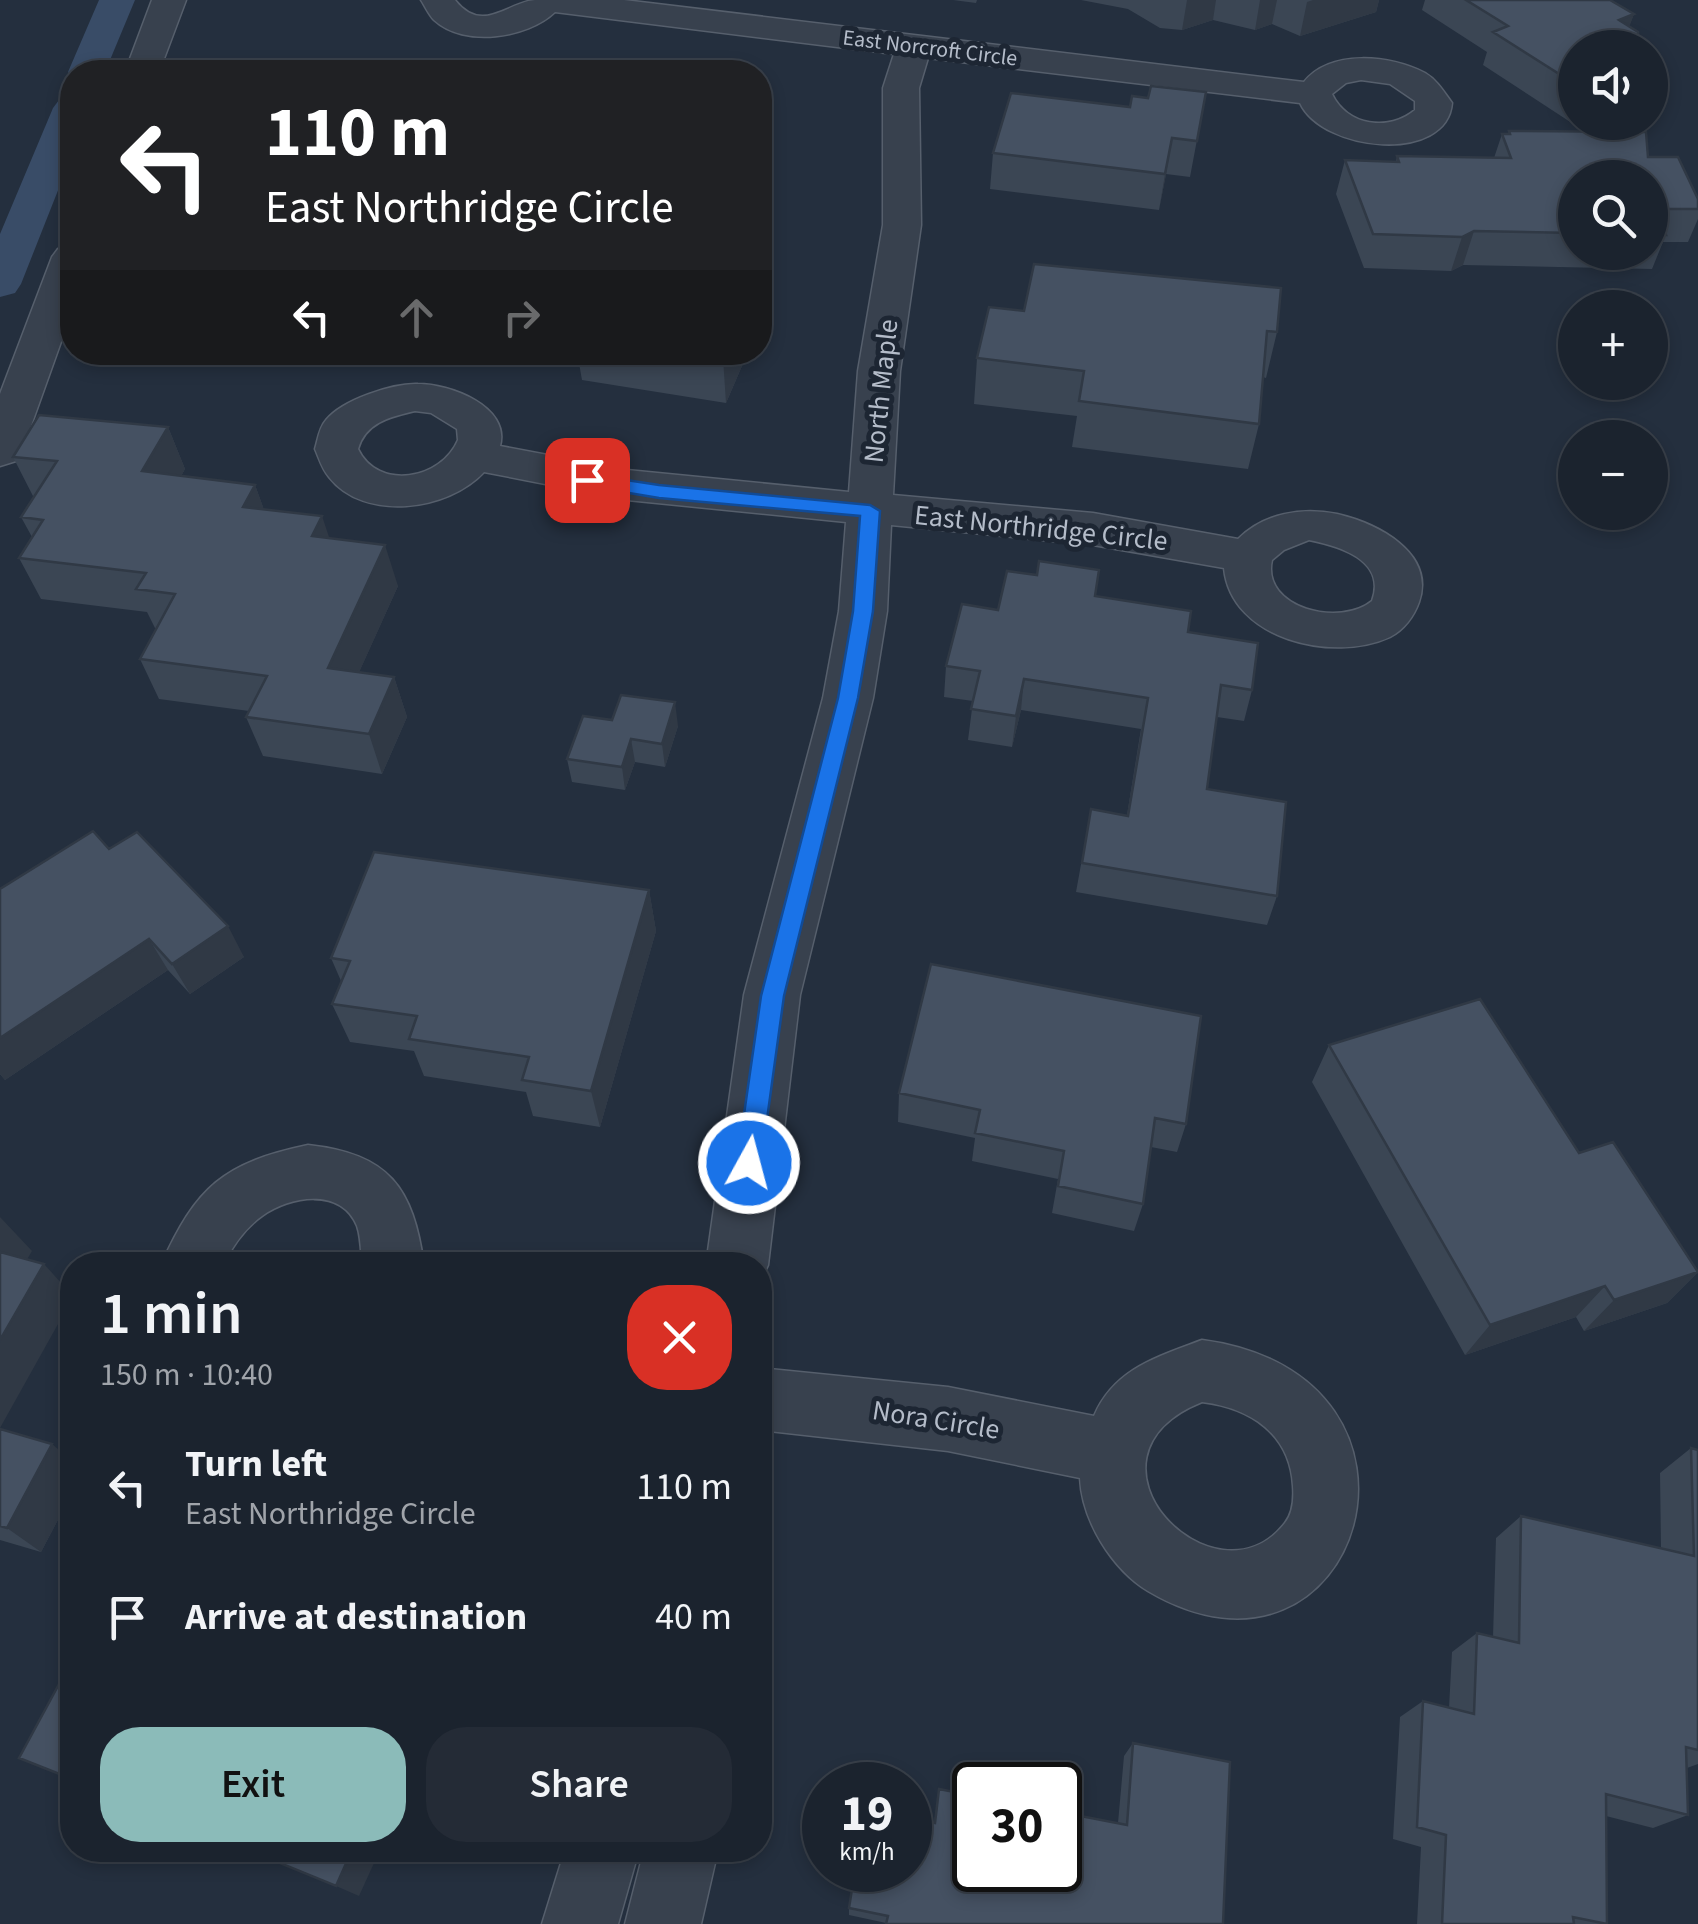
<!DOCTYPE html>
<meta charset="utf-8">
<style>
body{margin:0;font-family:"Source Sans 3",sans-serif;background:#242b36;color:#f1f3f6;height:100vh;display:flex;flex-direction:column;font-size:38px;white-space:nowrap}
*{box-sizing:border-box;margin:0}
p{font-size:32px;color:#a0a4aa}
.icon{flex:none;width:55px;height:55px;fill:none;stroke:currentColor;stroke-width:2;stroke-linecap:round;stroke-linejoin:round}
.map{position:relative;flex:1;overflow:hidden}
.sheet{position:absolute;left:60px;top:1252px;width:712px;height:610px;display:flex;flex-direction:column;background:#1b232e;border-radius:40px;box-shadow:0 5px 15px #0003,0 0 0 2px #39404a}
.sheet>*{flex:none}
.guide{position:absolute;left:60px;top:60px;width:712px;height:305px;border-radius:40px;box-shadow:0 5px 15px #0003,0 0 0 2px #39404a;background:#202124;color:#fff;overflow:hidden}
.controls{position:absolute;left:1558px;top:30px;display:grid;gap:20px}
.controls a{display:grid;place-items:center;width:110px;height:110px;border-radius:50%;background:#1b232e;box-shadow:0 5px 15px #0003,0 0 0 2px #39404a;font-size:50px}
.speed{position:absolute;left:802px;top:1762px;display:flex;gap:20px;font-size:50px;font-weight:700;text-align:center}
.speed>*{display:grid;place-content:center;width:130px;height:130px;border-radius:50%;background:#1b232e;box-shadow:0 5px 15px #0003,0 0 0 2px #39404a;line-height:1}
.speed small{font-size:25px;font-weight:400}
.speed .limit{border:5px solid #111;border-radius:15px;background:#fff;color:#111}
.pin{position:absolute;display:grid;place-items:center;width:85px;height:85px;color:#fff;margin:-42px;border-radius:20px;box-shadow:0 5px 15px #0006}
.me{position:absolute;width:110px;margin:-55px;rotate:7deg;stroke-linejoin:round;filter:drop-shadow(0 0 8px #0008)}
.turn{display:flex;align-items:center;gap:35px;height:210px;padding:0 40px;font-size:45px}
.turn .icon{width:130px;height:130px;stroke-width:2.5}
.turn b{display:block;font-size:70px;line-height:85px}
.lanes{display:flex;align-items:center;height:95px;padding:0 40px;background:#0003;justify-content:center;gap:50px;direction:ltr}
.lanes .off{opacity:.35}
.round{display:grid;place-items:center;flex:none;width:105px;height:105px;border-radius:40px;background:#242b36}
.headline{display:flex;align-items:center;justify-content:space-between;height:170px;padding:0 40px}
h1{font-size:60px;font-weight:600;line-height:75px}
.cta{display:flex;gap:20px;margin-top:auto;padding:20px 40px}
.cta a{flex:1;height:115px;border-radius:40px;background:#8bbbb9;color:#111;font-size:40px;font-weight:600;line-height:115px;text-align:center}
.cta a+a{background:#242b36;color:#f1f3f6}
ul{padding:0;list-style:none}
li{display:flex;align-items:center;gap:30px;height:130px;padding:0 40px}
li div{flex:1}
li b{display:block;font-size:38px}
li em{font-style:normal}
.map>svg:first-child{display:block}
.lines{fill:none;stroke-linecap:round;stroke-linejoin:round}
.canal{fill:#394c67;fill-rule:evenodd}
.minor-casing{stroke:#565f6c;stroke-width:3}
.minor{fill:#38414e;fill-rule:evenodd}
.wall{fill:#3b4654;fill-rule:evenodd}
.shaded-wall{fill:#303945}
.building{fill:#455162;stroke:#303945;stroke-width:2.5}
.route{fill:#1a73e8;stroke:#114b97;stroke-width:2.5}
.labels{text-anchor:middle;dominant-baseline:central;stroke-width:10;stroke-linejoin:round;paint-order:stroke}
.far-street-label{font-size:22px;fill:#b4bcc9;stroke:#1d2633}
.street-label{font-size:28px;fill:#b4bcc9;stroke:#1d2633}
</style>
<div class="map">
<svg width="1698" height="1924" viewBox="0 0 1698 1924">
<rect width="100%" height="100%" fill="#242f3e"/>
<g class="lines">
<path class="canal" d="M99,0H135L105,72H72V78L68,72Z
M72,97V155L21,284L15,293L0,297V234L53,108L59,100Z"/>
<defs>
<path id="minor" d="M152,0H186L159,72H125Z
M421,0H455C482,35 508,2 535,0C564,0 594,0 624,0L1304,82C1330,49 1391,55 1425,73C1437,80 1444,92 1452,103C1447,164 1323,152 1300,103L928,58L919,88L921,225L900,371L893,495L1093,513L1238,539C1264,513 1302,507 1337,514C1376,523 1436,552 1419,602C1414,616 1404,630 1390,637C1334,663 1231,640 1224,568L1093,545L891,525L887,611L873,698L800,995L768,1265L760,1282V1265H706L744,995L823,698L839,611L846,522L627,500L484,472C448,511 364,522 329,477C322,469 319,458 315,449C318,439 319,428 326,420C342,400 393,383 418,384C449,384 511,406 500,446L627,470L849,492L858,371L883,225V88L894,54L555,12C528,38 464,48 434,20C429,15 425,6 421,0ZM1361,80L1390,84L1415,101V110C1389,132 1347,126 1332,94L1346,83ZM415,411L431,413L457,429L458,440C441,480 378,491 358,449C366,422 390,417 415,411ZM1309,540C1339,546 1387,560 1372,601C1341,627 1261,609 1272,560L1284,550Z
M72,245V311L22,451L16,461L0,466V394L52,257L58,249Z
M308,1145C389,1154 413,1187 424,1265H362C361,1253 361,1237 357,1226C341,1187 290,1196 262,1216C245,1228 232,1247 223,1265H161C196,1187 223,1163 308,1145Z
M1202,1340C1465,1375 1360,1716 1148,1591C1112,1569 1082,1521 1080,1478L948,1451L760,1430V1368L948,1387L1094,1416C1114,1369 1157,1357 1202,1340ZM1202,1402C1251,1408 1290,1434 1293,1486C1294,1499 1293,1513 1285,1523C1215,1613 1063,1458 1202,1402Z
M565,1850H639L618,1924H542Z
M644,1850H718L701,1924H625Z"/>
</defs>
<use href="#minor" class="minor-casing"/>
<use href="#minor" class="minor"/>
</g>
<path class="wall" d="M953,0H977L976,3Z
M1081,0H1379L1376,12L1300,36L1272,24L1255,30L1213,20L1182,30L1160,28L1128,9Z
M1425,0H1610L1634,14L1629,26L1575,48V122H1645L1648,157L1698,199V219L1688,242H1663L1652,269L1463,265L1451,271L1364,268L1336,194L1345,160L1396,162L1397,156L1494,158L1502,134H1508L1509,131H1584L1483,65L1487,52L1422,10ZM1575,178H1650V252H1575Z
M1206,92L1190,177L1166,174L1159,210L990,189L993,153L1130,107L1148,98Z
M1024,311L1277,332L1266,378L1263,377L1259,424L1248,469L1072,447L1077,416L974,404L977,358Z
M577,352H748L726,403L582,380Z
M168,427L185,469L181,476L255,485L264,510L329,538L398,586L359,672L394,677L407,717L382,774L263,756L246,717L249,711L159,699L140,659L156,630L147,612L41,599L19,558L32,537L21,517L34,498L13,457Z
M1095,596L1188,632L1252,690L1244,721L1217,717L1207,789L1277,896L1267,925L1076,892L1091,809L1127,815L1141,729L1021,710L1012,747L968,740L973,701L944,697L946,666L998,610Z
M612,720L678,726L665,767L635,762L625,790L572,782L567,759Z
M109,849L244,957L190,994L168,970L5,1080L0,1074V889Z
M649,890L656,931L600,1127L533,1116L526,1092L424,1076L414,1051L350,1042L332,1004L341,981L331,958Z
M931,964L1186,1124L1177,1152L1151,1147L1143,1204L1134,1231L1052,1213L1058,1179L972,1161L975,1138L898,1122L899,1093Z
M1329,1045L1579,1153L1698,1272L1667,1303L1584,1331L1576,1317L1465,1355L1312,1082Z
M0,1429L72,1461V1493L41,1552L0,1540Z
M1691,1448L1698,1450V1764L1687,1768L1688,1815L1653,1828L1606,1816L1607,1924H1417L1421,1847L1393,1839L1400,1717L1423,1701L1449,1708L1452,1652L1477,1633L1493,1637L1496,1538L1521,1516L1661,1548L1660,1473Z
M1133,1743L1223,1924L886,1923L849,1915V1908L934,1823L939,1789L1118,1823L1124,1756Z"/>
<path class="shaded-wall" d="M1187,0H1216L1213,20L1182,30Z
M1260,0H1277L1272,24L1255,30Z
M1313,0H1379L1376,12L1300,36L1307,2Z
M1634,14L1622,47L1619,20Z
M1172,138L1166,174L1159,210L1165,174Z
M1474,231L1463,265L1451,271L1462,237Z
M725,352H748L726,403L723,358Z
M168,427L185,469L160,513L142,471Z
M255,485L270,526L243,507Z
M322,516L336,558L312,536Z
M385,545L398,586L343,708L328,668Z
M394,677L407,717L382,774L369,734Z
M1024,679L1021,710L1012,747L1016,716Z
M675,702L678,726L665,767L662,744Z
M631,739L635,762L625,790L622,767Z
M649,890L656,931L600,1127L591,1091Z
M228,926L244,957L190,994L172,964Z
M149,939L168,970L5,1080L0,1074V1038Z
M0,1217L32,1251L15,1280L0,1264Z
M44,1264L72,1295V1299L0,1428V1340Z
M1698,1272L1667,1303L1584,1331L1614,1300Z
M1605,1286L1576,1317L1465,1355L1490,1325Z
M52,1444L72,1461V1493L41,1552L7,1528Z
M352,1850H380L359,1896L336,1886Z"/>
<path class="building" d="M1466,0H1610L1634,14L1619,20L1638,32L1639,48H1575V84L1493,32L1508,26Z
M1151,86L1206,92L1197,141L1172,138L1165,174L993,153L1011,93L1130,107L1132,96L1148,98Z
M1634,122H1645V130Z
M1509,131L1646,132L1648,157H1678L1698,199V209H1654L1666,235H1650V178H1575V233L1474,231L1462,237L1373,234L1345,160L1399,162L1397,156L1511,158L1502,134H1510Z
M1034,264L1281,288L1277,332L1267,331L1259,424L1079,401L1084,371L977,358L989,307L1024,311Z
M690,352H725L723,358Z
M39,415L168,427L142,471L255,485L243,507L322,516L312,536L385,545L328,668L394,677L369,734L246,717L267,676L140,659L175,594L136,589L146,573L19,558L43,520L21,517L57,461L13,457Z
M1039,561L1099,570L1095,596L1191,611L1188,632L1258,643L1252,690L1221,685L1207,789L1286,802L1277,896L1082,863L1091,809L1128,816L1148,698L1024,679L1016,716L971,709L980,671L946,666L962,604L998,610L1007,571L1037,575Z
M621,695L675,702L662,744L631,739L622,767L567,759L583,716L612,720Z
M93,831L109,849L137,832L228,926L172,964L149,939L0,1038V889Z
M374,852L649,890L591,1091L522,1080L529,1057L409,1039L417,1016L332,1004L350,961L331,958Z
M931,964L1201,1016L1186,1124L1155,1118L1143,1204L1058,1186L1064,1151L975,1133L980,1110L899,1093Z
M1480,999L1579,1153L1613,1142L1698,1272L1614,1300L1605,1286L1490,1325L1329,1045Z
M0,1252L44,1264L0,1340Z
M0,1429L52,1444L7,1528L0,1526Z
M1691,1448L1698,1450V1750L1686,1747L1688,1815L1606,1794L1607,1924L1573,1917L1574,1924H1442L1446,1835L1417,1827L1423,1701L1474,1714L1477,1633L1519,1643L1521,1516L1694,1556Z
M72,1660V1779L19,1758Z
M1133,1743L1230,1762L1223,1924H886L888,1916L849,1908L855,1870H910V1818L935,1823L939,1789L975,1796V1870H1060V1812L1127,1825Z
M248,1850H352L336,1886Z"/>
<path class="route" d="M587,474L659,485L870,505L880,511L873,611L858,698L784,996L761,1163L758,1171L749,1174L740,1171L737,1163L761,996L838,698L853,611L860,516L659,498L581,485V476Z"/>
<g class="labels">
<g class="far-street-label">
<text transform="translate(930 48) rotate(7)">East Norcroft Circle</text>
</g>
<g class="street-label">
<text transform="translate(881 391) rotate(-84)">North Maple</text>
<text transform="translate(1041 528) rotate(6)">East Northridge Circle</text>
<text transform="translate(936 1420) rotate(9)">Nora Circle</text>
</g>
</g>
</svg>
<div class="controls">
<a><svg class="icon" aria-label="sound" viewBox="0 0 24 24"><path d="M4 9h4l5-4v14l-5-4H4zM17 9q2 3 0 6"/></svg></a>
<a><svg class="icon" aria-label="search" viewBox="0 0 24 24"><circle cx="10" cy="10" r="6"/><path d="M15 15l6 6"/></svg></a>
<a>+</a>
<a>−</a>
</div>
<div class="speed"><div>19<small>km/h</small></div><div class="limit">30</div></div>
<div class="pin" style="left:587px;top:480px;background:#d93025"><svg class="icon" aria-label="arrive" viewBox="0 0 24 24"><path d="M6 21V4h12l-3 4 3 4H6"/></svg></div>
<svg class="me" style="left:749px;top:1163px" viewBox="-20 -20 40 40"><circle r="17" fill="#1a73e8" stroke="#fff" stroke-width="3"/><path d="M0-11L8 9 0 5-8 9z" fill="#fff"/></svg>
<div class="guide">
<div class="turn"><svg class="icon" aria-label="left" viewBox="0 0 24 24"><path d="M17 20v-9H6M10 6l-5 5 5 5"/></svg><div><b>110 m</b>East Northridge Circle</div></div>
<div class="lanes"><svg class="icon" aria-label="left" viewBox="0 0 24 24"><path d="M17 20v-9H6M10 6l-5 5 5 5"/></svg><svg class="icon off" aria-label="ahead" viewBox="0 0 24 24"><path d="M12 20V5M6 11l6-6 6 6"/></svg><svg class="icon off" aria-label="right" viewBox="0 0 24 24"><path d="M7 20v-9h11M14 6l5 5-5 5"/></svg></div>
</div>
<section class="sheet">
<div class="headline"><div><h1>1 min</h1><p>150 m · 10:40</p></div><a class="round" style="background:#d93025;color:#fff"><svg class="icon" aria-label="close" viewBox="0 0 24 24"><path d="M6 6l12 12M18 6L6 18"/></svg></a></div>
<ul>
<li><svg class="icon" aria-label="left" viewBox="0 0 24 24"><path d="M17 20v-9H6M10 6l-5 5 5 5"/></svg><div><b>Turn left</b><p>East Northridge Circle</p></div><em>110 m</em></li>
<li><svg class="icon" aria-label="arrive" viewBox="0 0 24 24"><path d="M6 21V4h12l-3 4 3 4H6"/></svg><div><b>Arrive at destination</b></div><em>40 m</em></li>
</ul>
<div class="cta"><a>Exit</a><a>Share</a></div>
</section>
</div>
